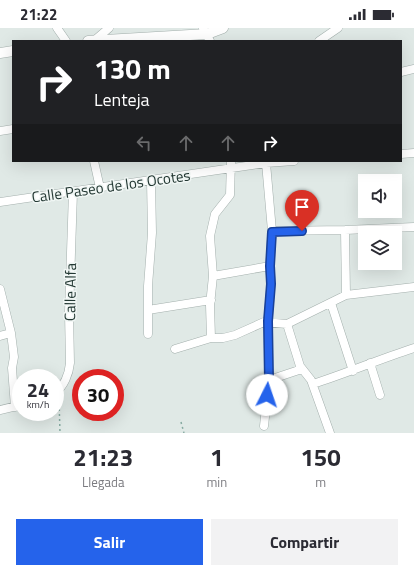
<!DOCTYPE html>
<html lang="es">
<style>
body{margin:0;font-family:"Titillium Web",sans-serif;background:#f2f2f3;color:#2b2b33;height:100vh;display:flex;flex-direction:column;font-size:15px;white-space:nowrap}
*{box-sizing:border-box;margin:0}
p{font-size:13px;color:#7c7c81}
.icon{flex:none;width:22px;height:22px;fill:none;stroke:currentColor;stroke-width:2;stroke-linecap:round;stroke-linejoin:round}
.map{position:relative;height:405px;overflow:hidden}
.panel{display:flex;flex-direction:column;background:#fff;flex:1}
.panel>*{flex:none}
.banner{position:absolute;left:12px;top:12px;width:390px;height:122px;border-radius:0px;box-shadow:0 4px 16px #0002;background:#202124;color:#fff;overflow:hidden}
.buttons{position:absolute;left:358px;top:146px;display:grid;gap:8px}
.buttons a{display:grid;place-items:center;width:44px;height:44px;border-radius:0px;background:#fff;box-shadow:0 4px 16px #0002;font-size:20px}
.speed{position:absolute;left:12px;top:341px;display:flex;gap:8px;font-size:20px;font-weight:700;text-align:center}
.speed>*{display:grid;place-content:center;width:52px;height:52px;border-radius:50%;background:#fff;box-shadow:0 4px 16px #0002;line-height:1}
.speed small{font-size:10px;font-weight:400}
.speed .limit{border:6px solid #d22;background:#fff;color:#111}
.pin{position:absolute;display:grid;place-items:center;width:34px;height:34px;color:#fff;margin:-41px -17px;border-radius:50% 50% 50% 0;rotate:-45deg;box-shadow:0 0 4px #0007}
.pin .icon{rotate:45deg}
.me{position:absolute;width:44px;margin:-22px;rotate:4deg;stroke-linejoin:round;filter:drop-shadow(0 0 3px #0008)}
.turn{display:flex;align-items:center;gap:14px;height:84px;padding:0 16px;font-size:18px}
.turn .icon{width:52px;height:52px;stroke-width:2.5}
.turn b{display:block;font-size:28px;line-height:34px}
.lanes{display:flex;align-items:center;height:38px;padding:0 16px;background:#0003;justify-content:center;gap:20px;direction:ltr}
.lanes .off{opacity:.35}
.eta{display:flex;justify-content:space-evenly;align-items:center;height:68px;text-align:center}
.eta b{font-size:24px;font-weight:700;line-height:28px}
.cta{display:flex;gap:8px;margin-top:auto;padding:8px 16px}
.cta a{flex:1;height:46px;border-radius:0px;background:#2563eb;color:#fff;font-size:16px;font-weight:700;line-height:46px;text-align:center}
.cta a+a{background:#f2f2f3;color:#2b2b33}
.status{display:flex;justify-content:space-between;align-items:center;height:28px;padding:0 20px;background:#fff;direction:ltr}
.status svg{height:11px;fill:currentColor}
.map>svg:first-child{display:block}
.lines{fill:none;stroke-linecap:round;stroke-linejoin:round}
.minor-casing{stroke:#a4b0ad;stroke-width:9}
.tertiary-casing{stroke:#a4b0ad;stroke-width:11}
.path{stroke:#85a9a0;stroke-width:1.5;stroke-dasharray:2 3;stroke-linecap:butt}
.minor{stroke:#fff;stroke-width:8}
.tertiary{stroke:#fff;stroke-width:10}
.route-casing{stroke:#184099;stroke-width:10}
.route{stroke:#2563eb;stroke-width:7}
.labels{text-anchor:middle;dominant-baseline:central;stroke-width:3;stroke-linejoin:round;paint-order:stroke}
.street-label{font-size:15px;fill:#233833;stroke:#f0f6f4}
</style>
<div class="status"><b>21:22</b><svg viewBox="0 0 49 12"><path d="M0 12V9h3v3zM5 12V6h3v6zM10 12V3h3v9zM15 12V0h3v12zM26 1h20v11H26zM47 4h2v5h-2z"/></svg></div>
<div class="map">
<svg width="414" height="405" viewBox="0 0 414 405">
<rect width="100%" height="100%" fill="#e0e9e6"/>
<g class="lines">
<defs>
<path id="minor" d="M57,0L66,13
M203,0L210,13
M95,12L109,0
M319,13L338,0
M401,44L414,41
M0,103L13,101
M401,126L414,125
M94,133L100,160
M0,174L266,135L294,133
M345,202L346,267
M272,203L345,202L414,199
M213,248L270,238
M0,261L11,305L14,329L12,340L15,379
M331,275L353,343
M148,282L211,272
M287,296L300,338L311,352L330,405
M148,306V258L152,205L151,153
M0,308L11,305
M211,310L210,277L213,248L210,208L215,186L230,167L231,133
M175,321L211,310H223L235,307L264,294L287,296L346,267L414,259
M370,335L380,367
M269,352L302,341
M313,356C347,345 380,331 414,320
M55,365C64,358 69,346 70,335L69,285L73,164
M0,382L21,377
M264,398L269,352L268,293L271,256L270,238L272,203L266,135"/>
<path id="tertiary" d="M88,13L207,6L223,0
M0,25L13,23"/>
</defs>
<use href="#minor" class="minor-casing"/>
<use href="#tertiary" class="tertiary-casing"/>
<path class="path" d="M59,371L60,405
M181,394L184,405"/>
<use href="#minor" class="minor"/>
<use href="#tertiary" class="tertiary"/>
</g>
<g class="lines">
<defs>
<path id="route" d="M267,367L269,352L268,293L271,256L270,238L272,204L302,203"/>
</defs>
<use href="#route" class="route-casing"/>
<use href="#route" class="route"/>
</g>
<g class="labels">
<g class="street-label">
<text transform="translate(111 158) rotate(-8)">Calle Paseo de los Ocotes</text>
<text transform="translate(70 264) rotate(-89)">Calle Alfa</text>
</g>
</g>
</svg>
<div class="buttons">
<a><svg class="icon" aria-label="sound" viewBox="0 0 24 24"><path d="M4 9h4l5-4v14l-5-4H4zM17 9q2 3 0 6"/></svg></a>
<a><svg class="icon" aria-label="layers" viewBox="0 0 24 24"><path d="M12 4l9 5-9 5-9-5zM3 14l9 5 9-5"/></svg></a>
</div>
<div class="speed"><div>24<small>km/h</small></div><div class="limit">30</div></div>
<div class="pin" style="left:302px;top:203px;background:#d93025"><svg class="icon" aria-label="arrive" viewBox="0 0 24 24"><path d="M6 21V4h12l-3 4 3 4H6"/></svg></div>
<svg class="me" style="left:267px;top:367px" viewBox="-20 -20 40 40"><circle r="19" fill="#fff"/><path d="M0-13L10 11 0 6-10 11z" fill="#2563eb"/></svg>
<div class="banner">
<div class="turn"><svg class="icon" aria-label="right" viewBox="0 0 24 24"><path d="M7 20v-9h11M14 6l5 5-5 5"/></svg><div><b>130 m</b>Lenteja</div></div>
<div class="lanes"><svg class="icon off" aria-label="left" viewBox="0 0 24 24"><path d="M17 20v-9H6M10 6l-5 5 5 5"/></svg><svg class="icon off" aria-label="ahead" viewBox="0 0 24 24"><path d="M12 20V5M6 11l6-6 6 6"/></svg><svg class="icon off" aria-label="ahead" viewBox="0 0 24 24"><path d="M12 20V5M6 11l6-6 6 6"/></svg><svg class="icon" aria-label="right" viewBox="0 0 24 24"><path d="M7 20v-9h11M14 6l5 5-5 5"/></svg></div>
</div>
</div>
<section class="panel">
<div class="eta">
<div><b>21:23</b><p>Llegada</p></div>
<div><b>1</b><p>min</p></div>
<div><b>150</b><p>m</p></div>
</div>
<div class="cta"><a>Salir</a><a>Compartir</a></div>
</section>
